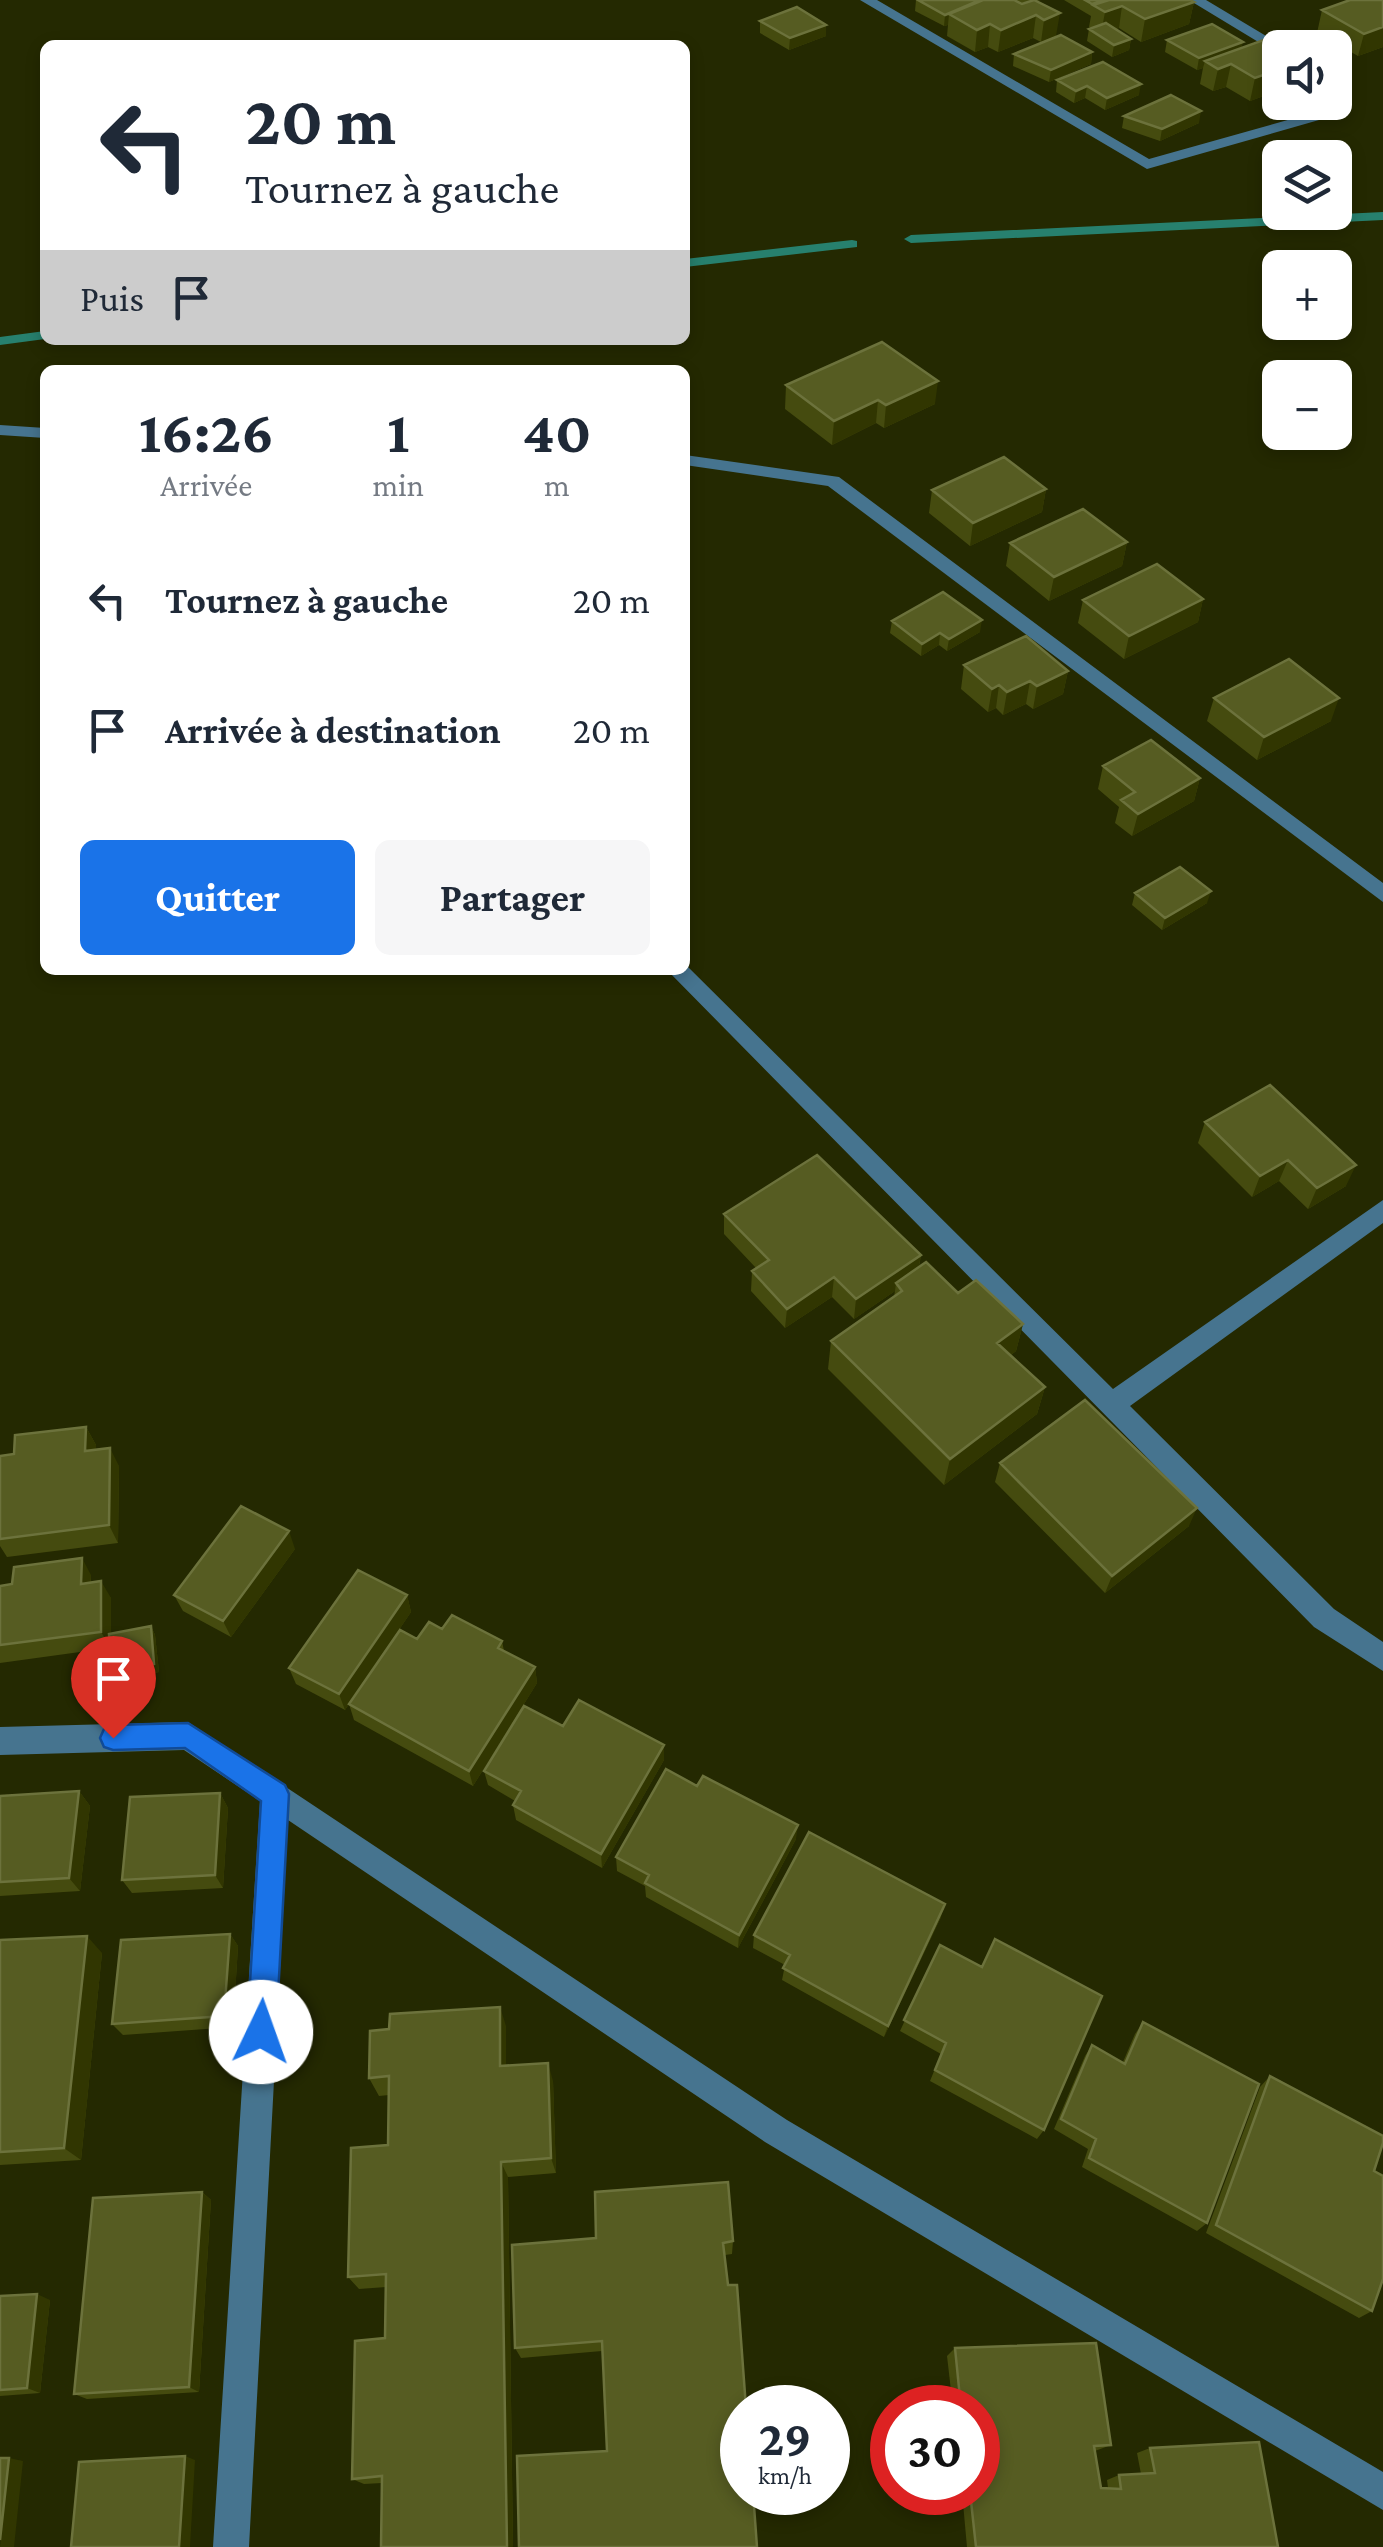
<!DOCTYPE html>
<html lang="fr">
<meta charset="utf-8">
<style>
body{margin:0;font-family:"Crimson Pro",serif;background:#f6f6f7;color:#1f2937;height:100vh;display:flex;flex-direction:column;font-size:38px;white-space:nowrap}
*{box-sizing:border-box;margin:0}
p{font-size:32px;color:#747a83}
.icon{flex:none;width:55px;height:55px;fill:none;stroke:currentColor;stroke-width:2;stroke-linecap:round;stroke-linejoin:round}
.map{position:relative;flex:1;overflow:hidden}
.details{position:absolute;left:40px;top:365px;width:650px;height:610px;display:flex;flex-direction:column;background:#fff;border-radius:15px;box-shadow:0 5px 15px #0003}
.details>*{flex:none}
.top-card{position:absolute;left:40px;top:40px;width:650px;height:305px;border-radius:15px;box-shadow:0 5px 15px #0003;background:#fff;color:#1f2937;overflow:hidden}
.buttons{position:absolute;left:1262px;top:30px;display:grid;gap:20px}
.buttons a{display:grid;place-items:center;width:90px;height:90px;border-radius:15px;background:#fff;box-shadow:0 5px 15px #0003;font-size:50px}
.speed{position:absolute;left:720px;top:2385px;display:flex;gap:20px;font-size:50px;font-weight:700;text-align:center}
.speed>*{display:grid;place-content:center;width:130px;height:130px;border-radius:50%;background:#fff;box-shadow:0 5px 15px #0003;line-height:1}
.speed small{font-size:25px;font-weight:400}
.speed .limit{border:15px solid #d22;background:#fff;color:#111}
.pin{position:absolute;display:grid;place-items:center;width:85px;height:85px;color:#fff;margin:-102px -42px;border-radius:50% 50% 50% 0;rotate:-45deg;box-shadow:0 0 10px #0007}
.pin .icon{rotate:45deg}
.me{position:absolute;width:110px;margin:-55px;rotate:3deg;stroke-linejoin:round;filter:drop-shadow(0 0 8px #0008)}
.turn{display:flex;align-items:center;gap:35px;height:210px;padding:0 40px;font-size:45px}
.turn .icon{width:130px;height:130px;stroke-width:2.5}
.turn b{display:block;font-size:70px;line-height:85px}
.then{display:flex;align-items:center;height:95px;padding:0 40px;background:#0003;gap:20px;font-size:38px}
.eta{display:flex;justify-content:space-evenly;align-items:center;height:170px;text-align:center}
.eta b{font-size:60px;font-weight:700;line-height:70px}
.action{display:flex;gap:20px;margin-top:auto;padding:20px 40px}
.action a{flex:1;height:115px;border-radius:15px;background:#1a73e8;color:#fff;font-size:40px;font-weight:700;line-height:115px;text-align:center}
.action a+a{background:#f6f6f7;color:#1f2937}
ul{padding:0;list-style:none}
li{display:flex;align-items:center;gap:30px;height:130px;padding:0 40px}
li div{flex:1}
li b{display:block;font-size:38px}
li em{font-style:normal}
.map>svg:first-child{display:block}
.lines{fill:none;stroke-linecap:round;stroke-linejoin:round}
.stream{fill:#27806e;fill-rule:evenodd}
.minor{fill:#46748f;fill-rule:evenodd}
.wall{fill:#454b0f}
.shaded-wall{fill:#313601}
.building{fill:#565c22;stroke:#6c723c;stroke-width:2.5}
.route{fill:#1a73e8;stroke:#114b97;stroke-width:2.5}
</style>
<div class="map">
<svg width="1383" height="2547" viewBox="0 0 1383 2547">
<rect width="100%" height="100%" fill="#242901"/>
<g class="lines">
<path class="stream" d="M1383,212V220L911,243L904,239L911,235Z
M852,240L857,241V247L685,267V259Z
M45,331V339L0,345V337Z"/>
<path class="minor" d="M860,0H877L1149,159L1316,112L1335,102V76L1343,81L1348,101L1326,118L1147,169Z
M1189,0H1206L1286,48H1280V53L1275,52Z
M0,425L45,428V438L0,435Z
M685,455L839,477L1383,883V902L828,486L685,465Z
M685,964L1113,1389L1383,1200V1223L1130,1406L1334,1609L1383,1642V1671L1314,1627L667,970H685Z
M188,1722L787,2120L1383,2472V2510L765,2142L288,1820L249,2547H213L260,1801L184,1750L0,1755V1727Z"/>
</g>
<path class="wall" d="M916,0H1041L1037,1L1056,36L1041,42L1033,38L998,52L988,47L975,52L947,36L948,25L944,26L915,11Z
M1064,0H1190L1194,2L1189,24L1141,42L1119,28L1116,29L1131,39L1129,50L1112,57L1087,41L1089,29L1092,28L1089,27L1091,16Z
M1383,0V47L1358,56L1317,33L1322,10Z
M760,21L826,36L789,50L760,33Z
M1167,40L1242,47L1280,48V90L1250,101L1226,87L1213,91L1200,84L1203,68L1197,70L1165,52Z
M1092,52L1091,64L1049,82L1013,66L1014,54Z
M1057,80L1139,95L1105,110L1085,98L1074,103L1056,92Z
M1124,116L1199,123L1160,141L1122,128Z
M786,385L935,404L884,428L876,423L832,445L785,409Z
M1046,489L1042,512L970,546L929,513L932,490Z
M1127,542L1122,566L1049,601L1006,566L1010,543Z
M1203,599L1198,622L1124,659L1078,623L1083,600Z
M892,621L980,632L947,651L939,645L921,656L890,633Z
M964,665L1068,671L1063,694L1033,709L1026,704L1003,715L996,708L988,712L961,689Z
M1214,698L1331,721L1257,760L1207,721Z
M1103,766L1200,778L1194,801L1132,836L1115,823L1119,807L1098,789Z
M1135,893L1207,903L1162,930L1132,905Z
M1205,1122L1346,1186L1308,1209L1279,1181L1252,1197L1198,1143Z
M724,1214L921,1255L919,1267L958,1293L1023,1324L1016,1351L1011,1355L1045,1387L1037,1414L944,1485L828,1369L831,1341L894,1297L895,1291L854,1319L832,1297L785,1328L751,1291L752,1271L756,1268L724,1234Z
M86,1427L96,1445L95,1449L119,1466L118,1543L7,1557L0,1546V1456L14,1454Z
M1000,1463L1189,1526L1105,1593L995,1482Z
M295,1549L231,1637L183,1611L174,1595Z
M91,1575V1582L111,1598V1634L151,1626L155,1635L159,1672L116,1681L109,1648L0,1663V1586Z
M407,1595L411,1612L361,1686L417,1639L442,1629L502,1641L504,1651L535,1667L537,1683L473,1786L354,1720L349,1704L345,1710L296,1684L289,1668Z
M563,1726L664,1745V1760L602,1868L516,1820L513,1805L515,1801L488,1785L484,1771Z
M79,1791L90,1806L80,1891L0,1896V1796Z
M220,1793L228,1808L223,1888L132,1893L122,1880Z
M796,1839L738,1948L646,1897L645,1886L617,1871L616,1857Z
M941,1917L884,2037L782,1980L785,1965L753,1948L754,1935Z
M230,1934L238,1946L233,2027L123,2035L112,2024Z
M0,1940L102,1953L81,2160L0,2165Z
M940,1945L1044,2130L1037,2139L930,2081L941,2054L900,2031Z
M1143,2022L1207,2223L1197,2231L1082,2167L1088,2149L1054,2129L1085,2056L1092,2045L1123,2062L1135,2034Z
M506,2026V2065L553,2081L556,2173L508,2177L513,2547H381L382,2483L364,2484L352,2479L385,2338L386,2287L359,2289L348,2277L388,2145L389,2095L379,2096L369,2078Z
M1270,2076L1374,2171L1372,2311L1359,2318L1206,2233L1260,2087Z
M202,2192L211,2200L199,2392L87,2399L74,2394Z
M733,2241L732,2254L725,2255L607,2451L602,2351L521,2358L515,2348L512,2245Z
M0,2296L50,2300L40,2393L0,2396Z
M955,2348L1111,2445L1095,2451L1101,2488H1108L1107,2480L1119,2475L1141,2474L1137,2453L1150,2448L1278,2547H967L962,2492H978V2408H953L947,2356Z"/>
<path class="shaded-wall" d="M980,0L949,14L948,25L944,26L945,15Z
M1194,2L1189,24L1141,42L1145,19Z
M1122,6L1119,28L1101,34L1105,12Z
M1060,13L1056,36L1041,42L1044,20Z
M1036,15L1033,38L998,52L1001,30Z
M990,24L988,47L975,52L977,30Z
M826,25V36L789,50L790,38Z
M1383,27V47L1358,56L1364,34Z
M1131,39L1129,50L1112,57L1114,45Z
M1243,42L1240,54L1205,61L1203,68L1197,70L1199,58Z
M1092,52L1091,64L1049,82L1051,70Z
M1231,64L1226,87L1213,91L1218,69Z
M1280,69V90L1250,101L1255,78Z
M1141,84L1139,95L1105,110L1107,98Z
M1087,86L1085,98L1074,103L1076,91Z
M1201,111L1199,123L1160,141L1162,129Z
M938,381L935,404L884,428L886,405Z
M878,400L876,423L832,445L834,421Z
M1046,489L1042,512L970,546L973,523Z
M1127,542L1122,566L1049,601L1054,577Z
M1203,599L1198,622L1124,659L1129,636Z
M982,620L980,632L947,651L949,639Z
M940,633L939,645L921,656L922,644Z
M1068,671L1063,694L1033,709L1037,686Z
M1030,681L1026,704L1003,715L1007,692Z
M999,685L996,708L988,712L992,689Z
M1339,698L1331,721L1257,760L1264,737Z
M1200,778L1194,801L1132,836L1138,814Z
M1211,891L1207,903L1162,930L1165,918Z
M1288,1160L1279,1181L1252,1197L1260,1176Z
M1356,1165L1346,1186L1308,1209L1317,1188Z
M921,1255L917,1275L896,1283L895,1291L854,1319L856,1299Z
M834,1277L832,1297L785,1328L787,1309Z
M1023,1324L1016,1351L991,1370L997,1343Z
M1045,1387L1037,1414L944,1485L950,1459Z
M86,1427L96,1445L95,1469L85,1451Z
M110,1448L119,1466L118,1543L109,1525Z
M1197,1508L1189,1526L1105,1593L1112,1576Z
M289,1531L295,1549L231,1637L223,1621Z
M82,1558L91,1575L90,1601L81,1584Z
M101,1581L111,1598V1648L101,1632Z
M407,1595L411,1612L345,1710L339,1694Z
M151,1626L155,1635L159,1672L116,1681L111,1673Z
M535,1667L537,1683L473,1786L469,1771Z
M664,1745V1760L602,1868L601,1854Z
M79,1791L90,1806L80,1891L69,1878Z
M220,1793L228,1808L223,1888L215,1875Z
M798,1825L796,1839L738,1948L739,1935Z
M945,1904L941,1917L884,2037L888,2026Z
M230,1934L238,1946L233,2027L224,2016Z
M87,1936L102,1953L81,2160L64,2148Z
M500,2007L506,2026V2084L500,2066Z
M548,2063L553,2081L556,2173L551,2158Z
M501,2162L508,2177L513,2547H507Z
M202,2192L211,2200L199,2392L189,2387Z
M37,2294L50,2300L40,2393L27,2388Z
M185,2456L195,2460L190,2547H179Z
M9,2458L23,2461L14,2547H0Z"/>
<path class="building" d="M918,0H980L945,15Z
M983,0H1014L1022,4L1034,0L1060,13L1044,20L1036,15L1001,30L990,24L977,30L949,14Z
M1085,0H1105L1092,4Z
M1109,0H1190L1194,2L1145,19L1122,6L1105,12L1093,5Z
M1350,0H1383V27L1364,34L1322,10Z
M797,7L826,25L790,38L760,21Z
M1106,23L1131,39L1114,45L1089,29Z
M1212,24L1243,42L1199,58L1167,40Z
M1061,35L1092,52L1051,70L1014,54Z
M1269,38L1286,48H1280V69L1255,78L1231,64L1218,69L1205,61Z
M1103,62L1141,84L1107,98L1087,86L1076,91L1057,80Z
M1171,95L1201,111L1162,129L1124,116Z
M882,342L938,381L886,405L878,400L834,421L786,385Z
M1004,457L1046,489L973,523L932,490Z
M1083,509L1127,542L1054,577L1010,543Z
M1157,564L1203,599L1129,636L1083,600Z
M943,592L982,620L949,639L940,633L922,644L892,621Z
M1026,636L1068,671L1037,686L1030,681L1007,692L999,685L992,689L964,665Z
M1289,659L1339,698L1264,737L1214,698Z
M1151,740L1200,778L1138,814L1121,800L1135,792L1103,766Z
M1180,867L1211,891L1165,918L1135,893Z
M1270,1085L1356,1165L1317,1188L1288,1160L1260,1176L1205,1122Z
M817,1155L921,1255L856,1299L834,1277L787,1309L752,1271L769,1260L724,1214Z
M926,1262L958,1293L976,1280L1023,1324L997,1343L1045,1387L950,1459L831,1341L902,1291L896,1283Z
M1085,1400L1197,1508L1112,1576L1000,1463Z
M86,1427L85,1451L110,1448L109,1525L0,1539V1456L14,1454L15,1435Z
M241,1506L289,1531L223,1621L174,1595Z
M82,1558L81,1584L101,1581V1632L0,1645V1586L12,1584L14,1567Z
M358,1570L407,1595L339,1694L289,1668Z
M452,1615L502,1641L498,1648L535,1667L469,1771L349,1704L400,1630L417,1639L429,1622L442,1629Z
M151,1626L154,1664L111,1673L109,1634Z
M579,1700L664,1745L601,1854L513,1805L521,1791L484,1771L524,1706L563,1726Z
M666,1769L697,1786L703,1776L798,1825L739,1935L645,1883L649,1875L616,1857Z
M79,1791L69,1878L0,1882V1796Z
M220,1793L215,1875L122,1880L130,1797Z
M809,1832L945,1904L888,2026L783,1968L790,1955L754,1935Z
M230,1934L224,2016L112,2024L121,1940Z
M87,1936L64,2148L0,2152V1940Z
M995,1939L1102,1996L1044,2130L935,2070L946,2043L904,2020L940,1945L982,1967Z
M500,2007V2066L548,2063L551,2158L501,2162L507,2547H381L382,2476L352,2479L355,2341L385,2338L386,2274L348,2277L351,2148L388,2145L389,2076L369,2078L370,2031L389,2029L390,2014Z
M1143,2022L1259,2084L1207,2223L1089,2158L1096,2139L1061,2119L1092,2045L1125,2064Z
M1270,2076L1383,2136V2143L1374,2171L1383,2176V2279L1372,2311L1216,2225Z
M728,2182L733,2241L723,2243L728,2285H737L746,2408H742V2492H753L757,2547H519L517,2456L607,2451L602,2341L515,2348L512,2245L596,2238L595,2192Z
M202,2192L189,2387L74,2394L93,2198Z
M37,2294L27,2388L0,2390V2296Z
M1096,2343L1111,2445L1094,2446L1101,2488L1121,2489L1119,2475L1155,2473L1150,2448L1259,2442L1278,2547H976L970,2492H978V2408H961L955,2348Z
M185,2456L179,2547H71L79,2462Z
M0,2458H9L0,2540Z"/>
<path class="route" d="M188,1723L285,1785L289,1794L276,2032L271,2042L261,2047L251,2042L247,2032L261,1801L185,1748L113,1750L104,1747L100,1738L104,1729L113,1725Z"/>
</svg>
<div class="buttons">
<a><svg class="icon" aria-label="sound" viewBox="0 0 24 24"><path d="M4 9h4l5-4v14l-5-4H4zM17 9q2 3 0 6"/></svg></a>
<a><svg class="icon" aria-label="layers" viewBox="0 0 24 24"><path d="M12 4l9 5-9 5-9-5zM3 14l9 5 9-5"/></svg></a>
<a>+</a>
<a>−</a>
</div>
<div class="speed"><div>29<small>km/h</small></div><div class="limit">30</div></div>
<div class="pin" style="left:113px;top:1738px;background:#d93025"><svg class="icon" aria-label="arrive" viewBox="0 0 24 24"><path d="M6 21V4h12l-3 4 3 4H6"/></svg></div>
<svg class="me" style="left:261px;top:2032px" viewBox="-20 -20 40 40"><circle r="19" fill="#fff"/><path d="M0-13L10 11 0 6-10 11z" fill="#1a73e8"/></svg>
<div class="top-card">
<div class="turn"><svg class="icon" aria-label="left" viewBox="0 0 24 24"><path d="M17 20v-9H6M10 6l-5 5 5 5"/></svg><div><b>20 m</b>Tournez à gauche</div></div>
<div class="then">Puis<svg class="icon" aria-label="arrive" viewBox="0 0 24 24"><path d="M6 21V4h12l-3 4 3 4H6"/></svg></div>
</div>
<section class="details">
<div class="eta">
<div><b>16:26</b><p>Arrivée</p></div>
<div><b>1</b><p>min</p></div>
<div><b>40</b><p>m</p></div>
</div>
<ul>
<li><svg class="icon" aria-label="left" viewBox="0 0 24 24"><path d="M17 20v-9H6M10 6l-5 5 5 5"/></svg><div><b>Tournez à gauche</b></div><em>20 m</em></li>
<li><svg class="icon" aria-label="arrive" viewBox="0 0 24 24"><path d="M6 21V4h12l-3 4 3 4H6"/></svg><div><b>Arrivée à destination</b></div><em>20 m</em></li>
</ul>
<div class="action"><a>Quitter</a><a>Partager</a></div>
</section>
</div>
